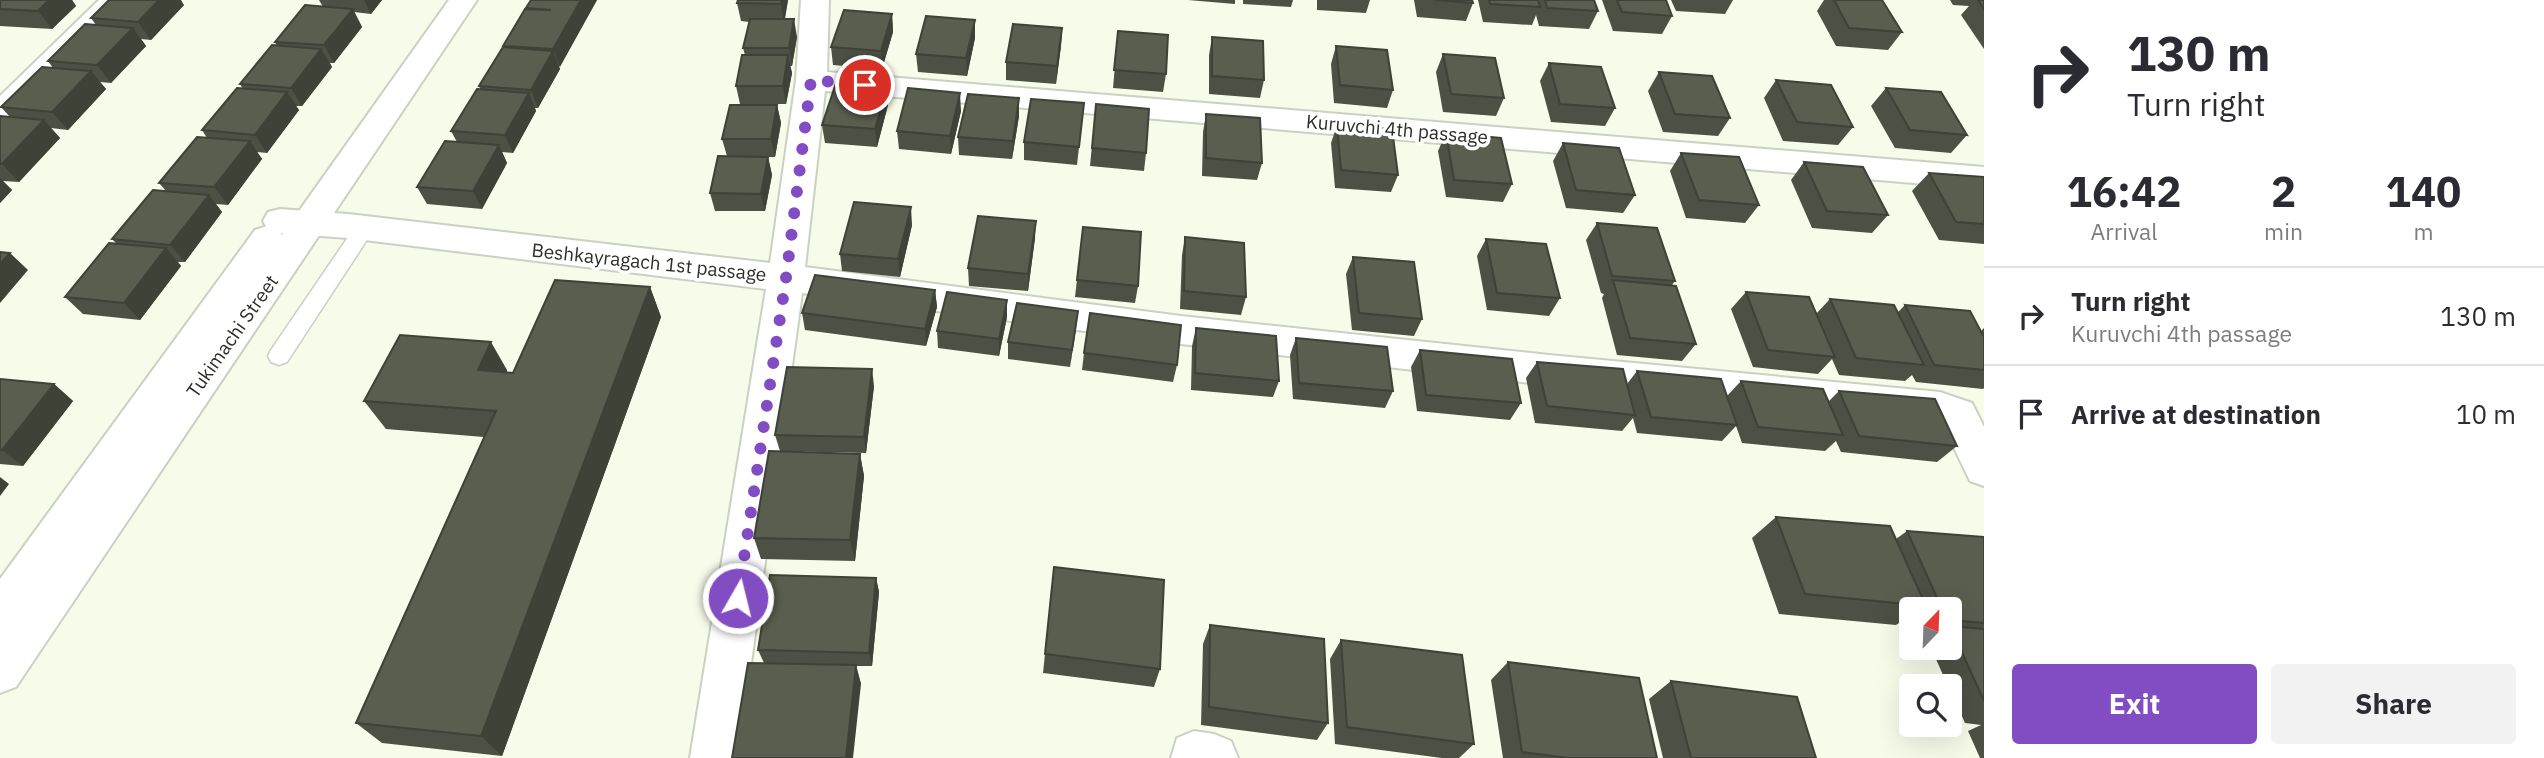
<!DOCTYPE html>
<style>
body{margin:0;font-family:"IBM Plex Sans",sans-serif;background:#f2f2f3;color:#2b2b33;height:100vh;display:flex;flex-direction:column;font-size:26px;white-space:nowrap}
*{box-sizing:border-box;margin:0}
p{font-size:23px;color:#7c7c81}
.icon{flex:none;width:38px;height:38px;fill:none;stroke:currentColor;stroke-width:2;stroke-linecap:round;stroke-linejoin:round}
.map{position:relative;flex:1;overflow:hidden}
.panel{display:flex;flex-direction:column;background:#fff;width:560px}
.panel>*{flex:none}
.hud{background:#fff;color:#2b2b33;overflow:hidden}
.needle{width:46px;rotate:23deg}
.buttons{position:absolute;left:1899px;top:597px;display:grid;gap:14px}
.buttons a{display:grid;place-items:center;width:63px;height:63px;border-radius:7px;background:#fff;box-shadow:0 7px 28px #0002;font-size:35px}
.pin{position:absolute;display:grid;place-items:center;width:60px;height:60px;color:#fff;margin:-30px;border:4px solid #fff;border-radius:50%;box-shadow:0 2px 7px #0007}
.me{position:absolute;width:77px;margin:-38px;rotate:8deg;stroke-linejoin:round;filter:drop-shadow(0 0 5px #0008)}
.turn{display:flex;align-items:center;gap:24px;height:147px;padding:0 28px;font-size:32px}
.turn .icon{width:91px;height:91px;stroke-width:2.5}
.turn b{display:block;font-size:49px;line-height:60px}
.eta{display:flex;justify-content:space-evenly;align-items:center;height:119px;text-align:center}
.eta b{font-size:42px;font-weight:800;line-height:49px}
.primary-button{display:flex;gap:14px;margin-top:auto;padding:14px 28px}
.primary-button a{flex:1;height:80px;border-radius:7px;background:#824cc3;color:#fff;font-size:28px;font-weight:800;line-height:80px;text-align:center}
.primary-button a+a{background:#f2f2f3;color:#2b2b33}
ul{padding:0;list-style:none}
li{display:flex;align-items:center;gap:21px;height:98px;padding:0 28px;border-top:2px solid #e1e1e2}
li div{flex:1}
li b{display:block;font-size:26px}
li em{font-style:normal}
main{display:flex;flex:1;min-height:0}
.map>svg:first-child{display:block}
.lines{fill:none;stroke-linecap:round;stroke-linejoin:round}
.service-casing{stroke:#cbd1c0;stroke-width:3}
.minor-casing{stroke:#cbd1c0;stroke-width:4}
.secondary-casing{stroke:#cbd1c0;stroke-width:4}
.service{fill:#fff;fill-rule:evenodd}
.minor{fill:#fff;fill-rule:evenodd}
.secondary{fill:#fff;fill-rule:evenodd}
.wall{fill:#4d5144}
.shaded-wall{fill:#3e4237}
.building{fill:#595e4f;stroke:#3e4237;stroke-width:2}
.route{stroke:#824cc3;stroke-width:12;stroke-dasharray:0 21.6}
.labels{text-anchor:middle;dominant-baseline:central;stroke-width:7;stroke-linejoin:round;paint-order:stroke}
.street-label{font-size:19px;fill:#2c2f28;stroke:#fff}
</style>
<main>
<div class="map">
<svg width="1984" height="758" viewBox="0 0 1984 758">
<rect width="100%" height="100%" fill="#f6fbea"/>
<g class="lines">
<defs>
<path id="service" d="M364,222L371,224L374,229L287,362L279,365L271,362L268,356L271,350L357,224Z"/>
<path id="minor" d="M99,0H129L11,121L0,124V96Z
M801,0H829L827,72L1984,167V189L825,91L805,267L1181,316L1549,355L1940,392L1972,403L1984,427V486L1970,481L1943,425L1940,424L1549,385L1181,344L802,293L738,758H690L766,289L348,238L280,233L268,230L263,221L268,212L280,209L348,214L770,263L796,80Z
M1194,731L1214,734L1231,741L1238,758H1171L1177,738Z"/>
<path id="secondary" d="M449,0H477L16,687L0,693V579L255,230L267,226L279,230L282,235Z"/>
</defs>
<use href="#service" class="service-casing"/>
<use href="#minor" class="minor-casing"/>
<use href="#secondary" class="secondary-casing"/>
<use href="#service" class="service"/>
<use href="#minor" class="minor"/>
<use href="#secondary" class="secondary"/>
</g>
<path class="wall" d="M0,0H72L76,6L52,29L0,26Z
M319,0H382L371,14L354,12L362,27L334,63H330L332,67L302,106H296L299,110L267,153L257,152L262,159L228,205L216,204L222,212L185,262H178L181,266L140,320L83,314L65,297L117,244L112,239L166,191L159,183L207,138L202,130L243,89L240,84L277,46L275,42L323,7Z
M597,0L559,67L560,69L538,108H535L536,111L513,153L502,152L507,163L482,209L427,204L417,187L457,142L451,131L480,89L479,86L503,47V46L527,9L526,8Z
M738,0H788L785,19L797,37L792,66H790L792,73L786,104H740L736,86L745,55L743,48L749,22L741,21L737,3Z
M1188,0H1235V4Z
M1243,0H1293L1291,7L1243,4Z
M1317,0H1370L1366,13L1317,10Z
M1414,0H1472L1473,3L1466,21L1417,17Z
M1478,0H1594L1598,11L1589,29L1539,26L1536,15L1532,25L1483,22Z
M1602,0H1666L1672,16L1662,34L1613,31Z
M1671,0H1733L1725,14L1676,11Z
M1824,0H1882L1902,32L1888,50L1836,46L1817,11Z
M1950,0H1984V49L1961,15L1969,6L1953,5Z
M184,5L151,40L141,39L146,46L111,83L100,82L106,89L68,130L51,128L60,138L19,182L3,181L12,190L0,203V116L10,117L1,107L53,68L48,61L96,25L91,18Z
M892,14L893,32L882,69L833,65L831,47Z
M1062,28L1061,46L1056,84L1006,80V62Z
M1118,31L1166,74L1163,92L1113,88Z
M1212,37L1264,80L1260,98L1209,94V55Z
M975,38L967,76L918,72L916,54Z
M1336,46L1393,90L1387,108L1334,103L1331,64Z
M1443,54L1504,98L1496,116L1443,112L1436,72Z
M1549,63L1615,108L1605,126L1551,122L1540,81Z
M1659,72L1730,118L1718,136L1663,132L1648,91Z
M1776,80L1853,127L1838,145L1783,141L1764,98Z
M887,87L888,105L877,147L825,143L822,125Z
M1886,88L1967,135L1951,153L1895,148L1871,106Z
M1084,103L1077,165L1024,160V142Z
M1096,104L1146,153L1144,171L1090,166Z
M777,105L781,123L775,157H768L772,175L765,211H715L710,193L727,156L722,139Z
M961,111L951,154L899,149L897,131Z
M1206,114L1262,163L1257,180L1202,176L1203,132Z
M1019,116L1012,159L959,155L958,137Z
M1337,125L1398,175L1391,192L1335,188L1331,143Z
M1446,133L1512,184L1503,202L1446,197L1438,151Z
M1563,143L1635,195L1623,213L1566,208L1553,161Z
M1681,153L1759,205L1745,223L1686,218L1670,171Z
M1804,162L1888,215L1872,233L1812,228L1791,180Z
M1929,173L1984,177V244L1939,240L1912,191Z
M1597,223L1675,281L1672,285L1696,344L1682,361L1617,355L1602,298L1604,294L1601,293L1586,240Z
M912,225L900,277L842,271L840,254Z
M1083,227L1138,286L1135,303L1075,297Z
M1185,237L1246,297L1241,315L1180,309L1182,255Z
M1035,238L1028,291L969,286L968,268Z
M1486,239L1560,298L1549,316L1487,310L1477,256Z
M1353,257L1422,319L1414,336L1352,330L1346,274Z
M650,287L661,317L502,756L382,743L356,723L484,437L386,429L364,401L507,370V372L513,373Z
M935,290L937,307L926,346L805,330L802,313Z
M1746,292L1816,314L1830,299L1898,312L1905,305L1981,331L1984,328V388L1983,389L1916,382L1912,375L1905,381L1839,375L1832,359L1818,374L1753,367L1731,309Z
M1007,300V317L999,356L938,348L937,331Z
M1076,328L1070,367L1008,359V342Z
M1196,328L1279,381L1273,397L1191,390L1192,346Z
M1296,338L1393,391L1385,408L1293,399L1290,355Z
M1420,350L1521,403L1510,420L1417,411L1411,367Z
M1084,353L1177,365L1173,382L1082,370Z
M1537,362L1627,384L1637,371L1727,396L1741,381L1829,401L1839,391L1957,446L1937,462L1841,452L1836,441L1825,451L1742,443L1736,426L1722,441L1637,433L1633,418L1622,431L1535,423L1526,378Z
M0,379L54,384L73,401L23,466L0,464Z
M874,386L866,453L780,451L775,435Z
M860,454L864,476L855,561L761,559L754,538Z
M1776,517L1896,539L1907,531L1984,537V758H1980L1968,731L1981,725L1965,723L1950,689V686H1948L1931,648H1950V609H1911V615L1896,625L1779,614L1752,538Z
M1054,567L1160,669L1154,687L1043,673Z
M876,578L879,592L872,666H856L861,684L764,663L758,650Z
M1210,625L1328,723L1317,740L1201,725L1203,644Z
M1341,640L1474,744L1459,758H1442L1335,744L1330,659Z
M1508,662L1657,758H1503L1491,680Z
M1671,681L1816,758H1663L1649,699Z"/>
<path class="shaded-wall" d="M49,0H72L76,6L52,29L38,11Z
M159,0H181L184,5L151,40L138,22Z
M364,0H382L371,14Z
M581,0H597L560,67L553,49Z
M782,0H788L784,22L781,4Z
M353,9L362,27L334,63L324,45Z
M892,14L893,32L882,69L881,51Z
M794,19L797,37L792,66L789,48Z
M975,20V38L967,76L966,58Z
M133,28L146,46L111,83L97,65Z
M1062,28L1061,46L1056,84L1057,66Z
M321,49L332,67L302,106L291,88Z
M553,51L560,69L538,108L531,90Z
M788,55L792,73L786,104L783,86Z
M91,71L106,89L68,130L52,112Z
M887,87L888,105L877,147L875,129Z
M287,92L299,110L267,153L255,135Z
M529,93L536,111L513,153L505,135Z
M960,93L961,111L951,154L950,136Z
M1019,98V116L1012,159L1013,141Z
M777,105L781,123L775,157L771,139Z
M44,120L60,138L19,182L2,164Z
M250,141L262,159L228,205L214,187Z
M499,145L507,163L482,209L473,191Z
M768,157L772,175L765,211L761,194Z
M0,178L12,190L0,203Z
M209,195L222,212L185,262L170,245Z
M911,207L912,225L900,277L898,259Z
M1036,221L1035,238L1028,291V274Z
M166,248L181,266L140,320L124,303Z
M10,253L28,270L0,303V264Z
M650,287L661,317L502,756L481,736Z
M935,290L937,307L926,346L925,329Z
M1007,300V317L999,356V339Z
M1078,311L1076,328L1070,367L1072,350Z
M491,342L507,370L495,398L478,370Z
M872,369L874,386L866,453L864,437Z
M54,384L73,401L23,466L2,450Z
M860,454L864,476L855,561L850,540Z
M0,477L9,484L0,496Z
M876,578L879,592L872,666L869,653Z
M856,665L861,684L853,758H846Z"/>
<path class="building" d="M0,0H49L38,11L0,9Z
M109,0H159L138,22L91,18Z
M531,0H581L553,49L503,46L525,9L551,10L526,8Z
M738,0H782L781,4L737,3Z
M1435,0H1472L1473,3Z
M1489,0H1538L1540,7L1490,4Z
M1545,0H1594L1598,11L1547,8Z
M1617,0H1666L1672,16L1622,12Z
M1834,0H1882L1902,32L1849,28Z
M1978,0H1984V9Z
M305,5L353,9L324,45L275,42Z
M844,10L892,14L881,51L831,47Z
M926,16L975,20L966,58L916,54Z
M750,19H794L789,48H743Z
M85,24L133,28L97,65L48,61Z
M1013,24L1062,28L1057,66L1006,62Z
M1118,31L1168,35L1166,74L1114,70Z
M1212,37L1263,41L1264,80L1212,76Z
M272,45L321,49L291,88L240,84Z
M1336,46L1387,50L1393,90L1340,85Z
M503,47L553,51L531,90L479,86Z
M1443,54L1495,58L1504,98L1451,94Z
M742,55H788L783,86H736Z
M1549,63L1601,67L1615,108L1560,104Z
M42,67L91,71L52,112L1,107Z
M1659,72L1712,76L1730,118L1675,114Z
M1776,80L1831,85L1853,127L1797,122Z
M836,83L887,87L875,129L822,125Z
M237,88L287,92L255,135L202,130Z
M908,88L960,93L950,136L897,131Z
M1886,88L1941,92L1967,135L1910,130Z
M477,89L529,93L505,135L451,131Z
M968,94L1019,98L1013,141L958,137Z
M1031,99L1084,103L1079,147L1024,142Z
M1096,104L1149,109L1146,153L1092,148Z
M730,105H777L771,139H722Z
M1206,114L1260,118L1262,163L1206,158Z
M0,116L44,120L2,164H0Z
M1337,125L1392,129L1398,175L1341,170Z
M1446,133L1501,138L1512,184L1454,180Z
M197,137L250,141L214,187L159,183Z
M445,141L499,145L473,191L417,187Z
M1563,143L1619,148L1635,195L1576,190Z
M1681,153L1739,157L1759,205L1699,200Z
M718,156L768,157L761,194L710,193Z
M1804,162L1863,167L1888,215L1827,211Z
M1929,173L1984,177V224L1956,222Z
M153,190L209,195L170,245L112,239Z
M854,202L911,207L898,259L840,254Z
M978,216L1036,221L1028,274L968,268Z
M1597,223L1657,228L1675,281L1612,276Z
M1083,227L1141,232L1138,286L1077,280Z
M1185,237L1244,243L1246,297L1184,291Z
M1486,239L1546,244L1560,298L1497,293Z
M109,243L166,248L124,303L65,297Z
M0,252L10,253L0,264Z
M1353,257L1414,262L1422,319L1359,313Z
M815,275L935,290L925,329L802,313Z
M555,280L650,287L481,736L356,723L496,411L364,401L400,335L491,342L478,370L513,373Z
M1613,280L1676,286L1696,344L1630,338Z
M947,292L1007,300L999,339L937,331Z
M1746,292L1809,297L1835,357L1768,350Z
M1830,299L1894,305L1924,365L1856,358Z
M1017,303L1078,311L1072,350L1008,342Z
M1905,305L1970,311L1984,337V370L1934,365Z
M1090,313L1181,325L1177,365L1084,353Z
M1196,328L1276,336L1279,381L1195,373Z
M1296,338L1387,347L1393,391L1299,383Z
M1420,350L1512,359L1521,403L1426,395Z
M1537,362L1623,369L1635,415L1547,406Z
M787,367L872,369L864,437L775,435Z
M1637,371L1721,379L1737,425L1651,417Z
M0,379L54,384L2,450H0Z
M1741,381L1823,389L1843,435L1758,427Z
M1839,391L1935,399L1957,446L1859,436Z
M769,451L860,454L850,540L754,538Z
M1776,517L1890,526L1926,606L1805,594Z
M1907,531L1984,537V623L1950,620V609H1942Z
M1054,567L1164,580L1160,669L1045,654Z
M770,575L876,578L869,653L758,650Z
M1210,625L1324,639L1328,723L1209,707Z
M1950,626L1984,629V701Z
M1341,640L1462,655L1474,744L1347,727Z
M1508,662L1639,678L1657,758H1568L1522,752Z
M748,663L856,665L846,758H732Z
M1671,681L1797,697L1816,758H1691Z"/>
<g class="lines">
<path class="route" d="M738,598L786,278L811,80L865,85"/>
</g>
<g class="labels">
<g class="street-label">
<text transform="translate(1397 129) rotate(5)">Kuruvchi 4th passage</text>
<text transform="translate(649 262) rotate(6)">Beshkayragach 1st passage</text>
<text transform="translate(232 336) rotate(-55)">Tukimachi Street</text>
</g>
</g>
</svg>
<div class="buttons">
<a><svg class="needle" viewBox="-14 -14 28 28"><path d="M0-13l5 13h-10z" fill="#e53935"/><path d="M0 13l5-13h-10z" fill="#7c7c81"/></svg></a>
<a><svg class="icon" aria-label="search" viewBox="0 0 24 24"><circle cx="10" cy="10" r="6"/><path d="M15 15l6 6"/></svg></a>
</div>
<div class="pin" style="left:865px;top:85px;background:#d93025"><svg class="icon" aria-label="arrive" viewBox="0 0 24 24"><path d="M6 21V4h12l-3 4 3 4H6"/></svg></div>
<svg class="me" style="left:738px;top:598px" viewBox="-20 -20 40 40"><circle r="17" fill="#824cc3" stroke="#fff" stroke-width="3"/><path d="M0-11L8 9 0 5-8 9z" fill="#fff"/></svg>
</div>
<section class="panel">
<div class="hud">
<div class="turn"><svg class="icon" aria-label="right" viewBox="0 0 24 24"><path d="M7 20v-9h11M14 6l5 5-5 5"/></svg><div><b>130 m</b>Turn right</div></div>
</div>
<div class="eta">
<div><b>16:42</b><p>Arrival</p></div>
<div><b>2</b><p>min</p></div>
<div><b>140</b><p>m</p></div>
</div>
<ul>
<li><svg class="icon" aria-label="right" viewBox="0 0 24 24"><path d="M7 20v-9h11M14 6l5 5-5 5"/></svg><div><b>Turn right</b><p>Kuruvchi 4th passage</p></div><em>130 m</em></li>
<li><svg class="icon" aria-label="arrive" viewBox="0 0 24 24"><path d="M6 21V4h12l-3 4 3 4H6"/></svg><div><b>Arrive at destination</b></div><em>10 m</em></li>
</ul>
<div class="primary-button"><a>Exit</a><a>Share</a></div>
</section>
</main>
